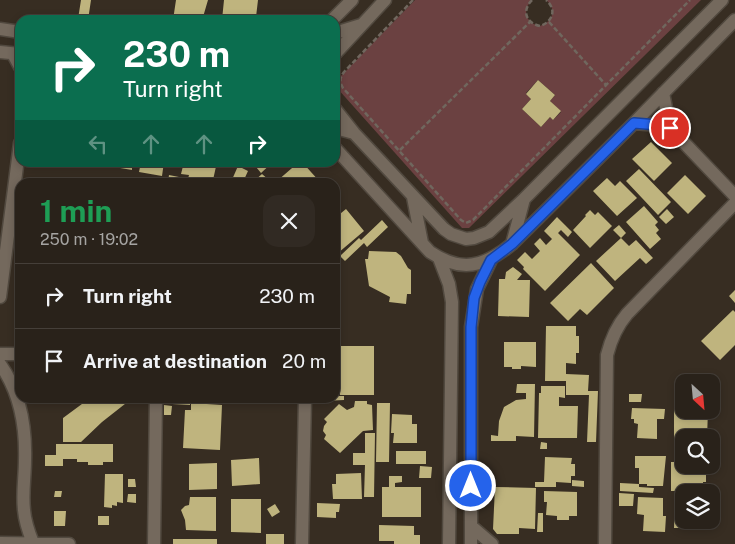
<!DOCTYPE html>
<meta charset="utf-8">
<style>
body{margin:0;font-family:"Public Sans",sans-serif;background:#312a23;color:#f1f3f6;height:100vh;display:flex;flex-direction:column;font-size:19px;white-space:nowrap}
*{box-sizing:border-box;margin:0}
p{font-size:16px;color:#a5a4a2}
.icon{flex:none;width:28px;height:28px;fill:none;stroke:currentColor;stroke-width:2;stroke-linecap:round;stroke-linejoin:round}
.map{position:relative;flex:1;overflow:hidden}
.sheet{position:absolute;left:15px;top:178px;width:325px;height:225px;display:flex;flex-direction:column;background:#29221a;border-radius:15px;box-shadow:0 2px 8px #0003,0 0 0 1px #453f39}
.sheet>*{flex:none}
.banner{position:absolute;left:15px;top:15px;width:325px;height:152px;border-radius:15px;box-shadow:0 2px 8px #0003,0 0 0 1px #453f39;background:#0b6e4f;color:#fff;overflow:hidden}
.needle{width:32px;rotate:154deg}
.controls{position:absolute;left:675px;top:374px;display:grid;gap:10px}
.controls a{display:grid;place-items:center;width:45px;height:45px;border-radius:10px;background:#29221a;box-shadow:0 2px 8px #0003,0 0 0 1px #453f39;font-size:25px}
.pin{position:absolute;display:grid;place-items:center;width:42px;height:42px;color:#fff;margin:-21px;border:2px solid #fff;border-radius:50%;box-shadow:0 1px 5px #0007}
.me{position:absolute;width:55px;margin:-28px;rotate:0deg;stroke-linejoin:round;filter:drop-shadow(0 0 4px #0008)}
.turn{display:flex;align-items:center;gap:18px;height:105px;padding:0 25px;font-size:22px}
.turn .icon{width:65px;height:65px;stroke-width:2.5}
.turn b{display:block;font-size:35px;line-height:42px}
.lanes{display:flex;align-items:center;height:48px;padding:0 25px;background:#0003;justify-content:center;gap:25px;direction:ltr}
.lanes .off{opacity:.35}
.round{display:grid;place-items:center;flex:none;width:52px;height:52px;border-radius:15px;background:#312a23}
.headline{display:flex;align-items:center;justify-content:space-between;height:85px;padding:0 25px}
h1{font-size:30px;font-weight:700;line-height:38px;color:#1e9e55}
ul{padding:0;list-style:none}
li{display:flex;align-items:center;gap:15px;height:65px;padding:0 25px;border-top:1px solid #453f39}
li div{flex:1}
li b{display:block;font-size:19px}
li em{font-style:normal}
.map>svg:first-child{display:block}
.green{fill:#6b4141;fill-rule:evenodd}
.building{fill:#bfb47e}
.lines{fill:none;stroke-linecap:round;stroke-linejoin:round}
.minor-casing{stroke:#51493f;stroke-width:15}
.path{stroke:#70675e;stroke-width:2.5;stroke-dasharray:5 2.5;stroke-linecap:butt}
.minor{stroke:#74695d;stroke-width:12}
.route-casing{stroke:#184099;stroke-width:12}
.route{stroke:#2563eb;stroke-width:9}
</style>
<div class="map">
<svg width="735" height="544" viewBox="0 0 735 544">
<rect width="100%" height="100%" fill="#372d22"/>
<path class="green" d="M415,0H532C522,10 525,23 540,26C553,22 557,9 546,0H701L469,228H462L337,88L339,78ZM538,80L555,95L550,101L561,112L553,120L550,117L541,127L522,109L531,99L526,93Z"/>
<path class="building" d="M81,0H91L88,20L78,19Z
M176,0H208L203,17L199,20H173Z
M224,0H258L256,17L231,15L230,20H222Z
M538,80L555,95L550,101L561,111L553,120L550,117L541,127L522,109L531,99L526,94Z
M651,142L672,163L654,181L632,159Z
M85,162H132V170Z
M141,162H164L162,176L139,172Z
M184,162H217L213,180L206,178L205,182L188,179L189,175L181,174Z
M252,162H273L261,173Z
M299,162H302L320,182H278L277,181Z
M238,166L248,171L243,182H231Z
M639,169L671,202L658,215L626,181Z
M262,174L270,181L268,182H253Z
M169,175L179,177V182H168Z
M685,175L706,196L688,214L667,193Z
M607,178L615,186L620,181L637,198L617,216L593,191Z
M644,206L658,222L655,225L659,230L656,233L661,239L650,249L626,222Z
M346,209L364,231L338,253L335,249V218Z
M667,209L674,217L666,224L659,217Z
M590,210L595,215L598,212L612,226L590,248L573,230L586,216L585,215Z
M557,217L572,232L568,237L561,230L558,233L580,255L545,291L523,269L524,267L517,260L525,252L532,259L540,251L534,244L540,238L546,245L552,239L544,231Z
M382,220L388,227L367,247L364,243L345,261L340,256L359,238L361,240Z
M619,225L626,233L621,238L629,246L636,240L653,258L646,264L640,258L615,281L596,261L621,238L613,230Z
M369,251L396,252L401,256L408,268L411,270V294H407L406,304L389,302L390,297L369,286L365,259H368Z
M591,263L614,288L587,315L580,309L568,321L550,303Z
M513,267L522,274L517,280H530L529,317L498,316L499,279H505L506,272Z
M735,290V303L729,296Z
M733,310L735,312V345L720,360L701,341Z
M546,326H576V336H579V353H576V364L566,363V374L589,375L588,391H598L596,442H587L589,395H566V381H545Z
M504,342H536V367L521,366V369H512V367H504Z
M340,346H374V395H340Z
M517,384H535L534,437L516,436V441H491V435L498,436L499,421L504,407L516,400L526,399V393H516Z
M541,386H565V398L559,397V406H578L577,438H538L539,393H541Z
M629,394H642L641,402H629Z
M335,396H344V400L324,401V398H335Z
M83,398H127L130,400L102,422L81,442H63V418L86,401Z
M173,398H190V405L172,404Z
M355,401H367V404L372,405L373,430L363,431L340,453L324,439L326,435L323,431L324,426L327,422L324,419L339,404L347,410L354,407Z
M191,403L222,405L220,450L183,448L185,410H191Z
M377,403H390L389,462H376Z
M674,404H684V410H708L707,438H684V445H674Z
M164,405L172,406L171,415H164Z
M632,408L665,409L664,419H657V439L637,438L638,424L634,423V419H631Z
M392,414L412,415V424H417V443H393L394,433H391Z
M365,433H375L374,497H364L365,465H353V453H365Z
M541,442L547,443V449H540Z
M56,444H113V462H103V465H88V462H77V459H63V466H45V455H56Z
M396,451H426V464H396Z
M711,453H717V463H711Z
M635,456H666L663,486H647V484H639V468H635Z
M545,457L572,458L571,464H575V476H571V483L556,482V487H535V482H544Z
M259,458L260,484L232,486L231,460Z
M671,462H684V465H700V474H706V482H703V491H671Z
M217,463V489L189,490V464Z
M420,466L432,467L431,478H419Z
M361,473L362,499H333L332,484H336V474Z
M105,474H123V503L117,502V506L112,505V508L104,507Z
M389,476H402V482L395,483V487H421V517H382V487H389Z
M128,479H135L136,487H128Z
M572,480L584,481V487L572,486Z
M620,483L639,484V487L654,488L653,493L620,491Z
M495,487L536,488L535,529L519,528V534H497L493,529Z
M55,491H62L61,497H54Z
M544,491L577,492V516H569V520H557V516L546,515L547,502H544Z
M619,493L634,494L633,506H619Z
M128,494H136V503L127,502Z
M190,497H216V531L186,530L185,520L181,510L185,506L189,505Z
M638,497L663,498V516H666L665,532L643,531L644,515L637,514Z
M675,498H684V520H699V525H688V528H674Z
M231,499H261V533L231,532Z
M317,503L340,504L339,512H336V518L317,517Z
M275,504L280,512L272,517L267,509Z
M54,511H66L65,526H54Z
M538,513H543V532H537Z
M98,516H109V525H98Z
M379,525L414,526V535H420V544H394V541H379Z
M266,534H284V544H266Z
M173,539H217V544H173Z"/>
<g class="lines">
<defs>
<path id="minor" d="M332,20L352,0
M0,29L20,32
M335,33L361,25
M0,52L20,54
M13,54L20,67
M335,54L385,0
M663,93L670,128L735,196
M335,109L354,133L444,229L451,234L466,239L474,238L489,232L524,199L722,0
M634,123L658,125L670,128
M335,128L354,133
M335,148L430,252C461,273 484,267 512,244L634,123L735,20
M413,197L422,243
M512,244L524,199
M439,258L449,284L452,302L449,544
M0,297L20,143
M0,354H20
M0,364C20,392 26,426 25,460C25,477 22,493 24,510C25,522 29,533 33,543
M471,526L492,544
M0,543L69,544
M154,544L156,398
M302,544L305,398
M471,544V327L477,289L491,260
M605,544L607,355C611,339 616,327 627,314L735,203"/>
</defs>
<use href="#minor" class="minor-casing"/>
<path class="path" d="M413,0L344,72C340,78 339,81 343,88L461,220L466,223L473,220L690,0
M532,0C522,10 525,23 540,26C553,22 557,9 546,0
M549,22L606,85
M400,150L530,22"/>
<use href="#minor" class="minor"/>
</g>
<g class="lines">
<defs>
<path id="route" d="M471,486V327L474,298L480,282L491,260L512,244L634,123L658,125L670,128"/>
</defs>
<use href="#route" class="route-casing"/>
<use href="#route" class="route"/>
</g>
</svg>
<div class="controls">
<a><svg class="needle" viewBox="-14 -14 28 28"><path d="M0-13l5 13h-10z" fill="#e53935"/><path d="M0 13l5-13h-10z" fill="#a5a4a2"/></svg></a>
<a><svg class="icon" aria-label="search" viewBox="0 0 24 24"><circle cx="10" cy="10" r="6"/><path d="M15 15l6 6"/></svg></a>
<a><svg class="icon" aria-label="layers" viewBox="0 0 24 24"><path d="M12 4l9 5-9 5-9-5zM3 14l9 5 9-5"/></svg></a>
</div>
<div class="pin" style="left:670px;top:128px;background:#d93025"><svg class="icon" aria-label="arrive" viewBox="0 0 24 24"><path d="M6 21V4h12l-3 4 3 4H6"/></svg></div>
<svg class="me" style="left:471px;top:486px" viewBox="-20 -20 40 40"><circle r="17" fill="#2563eb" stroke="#fff" stroke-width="3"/><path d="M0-11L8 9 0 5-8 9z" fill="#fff"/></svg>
<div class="banner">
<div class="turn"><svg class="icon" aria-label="right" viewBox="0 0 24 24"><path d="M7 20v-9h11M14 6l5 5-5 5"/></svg><div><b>230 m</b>Turn right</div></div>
<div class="lanes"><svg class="icon off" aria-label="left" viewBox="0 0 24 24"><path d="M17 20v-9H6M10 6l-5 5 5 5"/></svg><svg class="icon off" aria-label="ahead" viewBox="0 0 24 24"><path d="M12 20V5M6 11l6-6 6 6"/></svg><svg class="icon off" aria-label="ahead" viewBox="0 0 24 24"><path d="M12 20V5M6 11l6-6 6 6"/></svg><svg class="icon" aria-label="right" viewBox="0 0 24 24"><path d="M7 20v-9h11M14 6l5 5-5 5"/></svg></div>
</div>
<section class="sheet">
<div class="headline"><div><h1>1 min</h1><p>250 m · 19:02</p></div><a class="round"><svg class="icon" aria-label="close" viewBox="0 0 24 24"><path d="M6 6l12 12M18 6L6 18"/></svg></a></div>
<ul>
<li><svg class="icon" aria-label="right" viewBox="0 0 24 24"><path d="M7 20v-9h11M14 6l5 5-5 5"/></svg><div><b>Turn right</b></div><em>230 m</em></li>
<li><svg class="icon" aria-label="arrive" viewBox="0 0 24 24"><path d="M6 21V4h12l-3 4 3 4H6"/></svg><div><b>Arrive at destination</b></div><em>20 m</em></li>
</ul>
</section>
</div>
